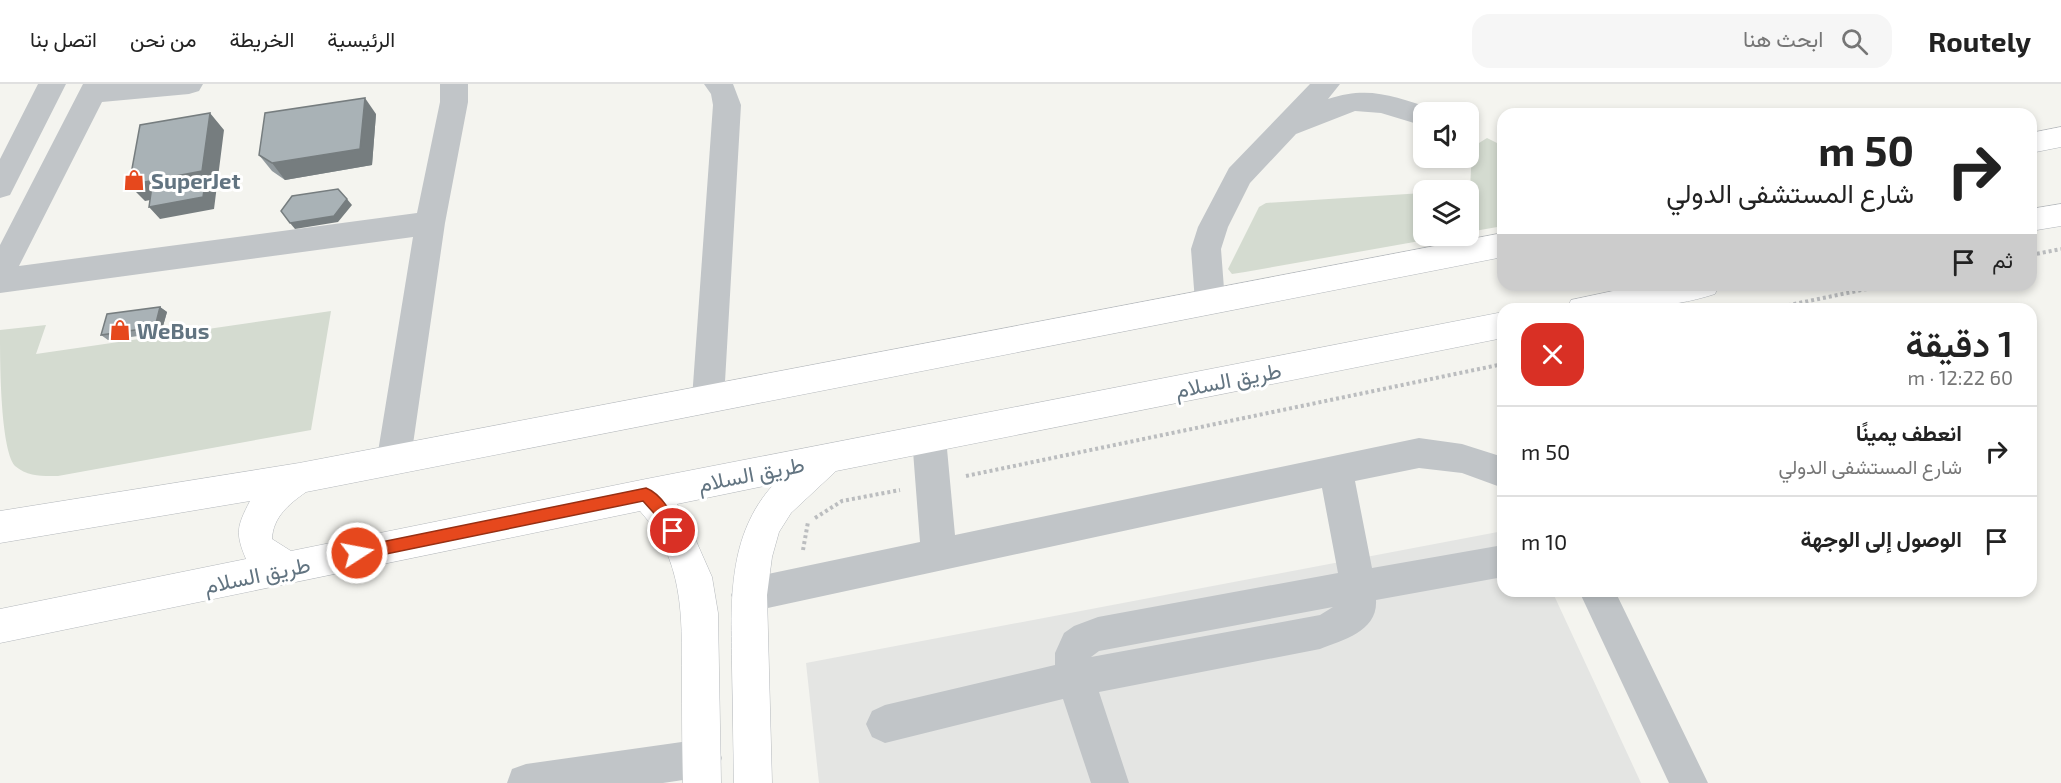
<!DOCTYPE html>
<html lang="ar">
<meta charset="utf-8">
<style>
body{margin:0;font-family:"Exo 2",Vazirmatn,sans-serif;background:#f6f6f6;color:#222;direction:rtl;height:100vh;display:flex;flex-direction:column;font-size:22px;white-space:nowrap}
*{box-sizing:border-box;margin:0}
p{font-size:20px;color:#767676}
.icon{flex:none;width:33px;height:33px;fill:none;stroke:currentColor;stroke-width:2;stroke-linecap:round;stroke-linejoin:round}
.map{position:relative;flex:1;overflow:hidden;direction:ltr}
.side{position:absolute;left:1497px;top:219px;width:540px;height:294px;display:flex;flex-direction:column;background:#fff;border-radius:18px;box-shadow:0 3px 9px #0003;direction:rtl}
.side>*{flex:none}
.hud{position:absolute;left:1497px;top:24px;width:540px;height:183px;border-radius:18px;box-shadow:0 3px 9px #0003;direction:rtl;background:#fff;color:#222;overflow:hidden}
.controls{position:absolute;left:1413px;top:18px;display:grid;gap:12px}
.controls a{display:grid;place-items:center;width:66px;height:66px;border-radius:12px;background:#fff;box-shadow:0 3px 9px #0003;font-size:30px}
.pin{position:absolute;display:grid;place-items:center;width:51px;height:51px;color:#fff;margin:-26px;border:3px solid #fff;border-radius:50%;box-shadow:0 2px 6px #0007}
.me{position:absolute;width:66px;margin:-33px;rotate:79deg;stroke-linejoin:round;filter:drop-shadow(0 0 4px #0008)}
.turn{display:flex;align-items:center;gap:21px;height:126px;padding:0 24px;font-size:27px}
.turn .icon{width:78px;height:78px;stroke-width:2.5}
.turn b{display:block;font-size:42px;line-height:51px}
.then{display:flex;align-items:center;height:57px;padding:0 24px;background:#0003;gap:12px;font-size:22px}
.round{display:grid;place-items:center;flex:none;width:63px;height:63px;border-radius:18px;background:#f6f6f6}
.summary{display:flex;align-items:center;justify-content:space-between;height:102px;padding:0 24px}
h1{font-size:36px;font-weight:600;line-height:45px}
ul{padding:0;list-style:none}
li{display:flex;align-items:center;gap:18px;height:90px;padding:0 24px;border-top:2px solid #e0e0e0}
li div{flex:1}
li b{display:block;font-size:22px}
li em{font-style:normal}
header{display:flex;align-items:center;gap:36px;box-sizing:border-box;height:84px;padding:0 30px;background:#fff;border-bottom:2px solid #e0e0e0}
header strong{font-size:28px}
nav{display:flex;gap:33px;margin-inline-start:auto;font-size:21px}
.search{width:420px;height:54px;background:#f6f6f6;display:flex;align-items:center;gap:15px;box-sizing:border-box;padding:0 21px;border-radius:18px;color:#767676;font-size:22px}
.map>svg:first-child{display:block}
.built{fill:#e4e5e3}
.green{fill:#d4dbd0}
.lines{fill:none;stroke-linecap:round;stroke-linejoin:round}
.major-casing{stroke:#b4b8bc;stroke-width:1}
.path{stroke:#bbbdbf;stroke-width:4;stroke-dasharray:3 3;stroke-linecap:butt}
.minor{fill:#c1c5c8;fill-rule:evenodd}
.major{fill:#fff;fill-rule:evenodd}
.wall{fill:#91999d}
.shaded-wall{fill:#767d7f}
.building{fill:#a9b2b6;stroke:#767d7f;stroke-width:1.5}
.route{fill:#e6481d;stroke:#962f13;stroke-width:1.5}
.labels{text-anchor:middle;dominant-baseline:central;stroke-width:6;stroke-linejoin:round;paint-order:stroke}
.poi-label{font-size:22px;font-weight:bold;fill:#627481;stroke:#fff;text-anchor:start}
.street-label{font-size:22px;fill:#627481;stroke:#fff}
</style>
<header>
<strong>Routely</strong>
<div class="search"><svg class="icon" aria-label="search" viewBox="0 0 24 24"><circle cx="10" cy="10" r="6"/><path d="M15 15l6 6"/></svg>ابحث هنا</div>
<nav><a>الرئيسية</a><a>الخريطة</a><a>من نحن</a><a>اتصل بنا</a></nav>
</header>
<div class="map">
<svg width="2061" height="699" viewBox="0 0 2061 699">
<rect width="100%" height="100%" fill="#f4f4ef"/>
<path class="built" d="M1503,447V507H1552L1641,699H819L806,579Z"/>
<path class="green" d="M1487,54L1503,62V142L1469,148C1468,118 1472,94 1471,64Z
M1423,109L1424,152H1448L1245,188L1232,190L1228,185L1259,123L1266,119Z
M331,227L311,346L58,392C42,392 28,393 15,382C0,364 0,274 0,246L46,241L36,270Z"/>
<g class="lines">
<defs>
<path id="major" d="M2061,43V63L2031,69V49Z
M2061,120V142L2031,147V125Z
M1503,149V173L306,408C289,420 273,433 272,455L291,467L646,395L1503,228V254L836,387L791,429L779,448L772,473L767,511L772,699H734C733,660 733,622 732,583C731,518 727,451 774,400L677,420L693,450L712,493L718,529L721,699H683C682,664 682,628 682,593C682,531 684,476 640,427L0,559V525L246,475C235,449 237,442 250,417L0,459V427L299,379Z
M1641,201H1719L1715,210C1666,226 1617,225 1567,225L1571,216Z"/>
</defs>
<use href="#major" class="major-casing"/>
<path class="path" d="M2031,171L2061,165
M1770,225L1886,201
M966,392L1503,280
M815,434L842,417L900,406
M803,466L808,438"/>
<path class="minor" d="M38,0H66L10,111L0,114V75Z
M83,0H203L199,7L189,10L102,18L19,182L417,129L440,18V0H468V18L445,139L411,374L406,384L394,389L382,384L377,374L413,153L0,209V161Z
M704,0H733L741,21L724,315L719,325L708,329L697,325L692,315L713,21L711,10Z
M1310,0H1340L1328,15C1370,1 1394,13 1434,25L1436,28H1424V42L1381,29L1355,27L1296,50L1250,99L1228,143L1221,165L1225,218L1221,227L1210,230L1199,227L1195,218L1191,165L1198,143L1229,84Z
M929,340L941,344L946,354L955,451L1419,354L1462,360L1503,373V404L1462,389L1419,384L1355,397L1372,484L1503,461V493L1376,516C1378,547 1344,556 1320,565L1099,608L1129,699H1091L1063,615L885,659L872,653L866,640L872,627L885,621L1055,581V569L1064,549L1074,542L1098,533L1338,489L1322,404L749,528L736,523L731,511L736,499L749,494L920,458L912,354L917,344ZM1333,523L1320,531L1091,573L1099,567Z
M1579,507H1615L1708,699H1669Z
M703,655L717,660L722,674L717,688L703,693L663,699H507L512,685L526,680Z"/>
<use href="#major" class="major"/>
</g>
<path class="wall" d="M376,30L372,81L285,96L272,87L259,71Z
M160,223L167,228L161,249L108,256L101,251Z"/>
<path class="shaded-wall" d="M365,14L376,30L372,81L285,96L272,79Z
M210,29L224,46L214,125L160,135L149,123L204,106L145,117L129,101Z
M347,115L352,121L338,138L295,145L290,139Z
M160,223L167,228L161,249L155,243Z"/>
<path class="building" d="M365,14L360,65L272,79L259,71L265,29Z
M210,29L202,87L129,101L140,41Z
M206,92L203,113L149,123L152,102Z
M338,105L347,115L334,132L290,139L281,127L292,112Z
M160,223L155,243L101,251L107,230Z"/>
<path class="route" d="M646,404C662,410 674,432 680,447L678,451L673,453L668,451L661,437L643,417L357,476L352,474L350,469L352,464L357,463Z"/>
<defs>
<symbol id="shop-bare" viewBox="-9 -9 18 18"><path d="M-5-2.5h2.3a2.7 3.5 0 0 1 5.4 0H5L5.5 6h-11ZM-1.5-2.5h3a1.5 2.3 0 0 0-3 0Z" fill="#e6481d" stroke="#fff" stroke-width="2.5" paint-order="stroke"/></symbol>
</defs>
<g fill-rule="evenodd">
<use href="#shop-bare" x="119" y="81" width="30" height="30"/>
<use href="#shop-bare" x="105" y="231" width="30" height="30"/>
</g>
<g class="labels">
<g class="poi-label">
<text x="151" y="96">SuperJet</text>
<text x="137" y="246">WeBus</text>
</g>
<g class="street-label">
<text transform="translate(1228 295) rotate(-11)">طريق السلام</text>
<text transform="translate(751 389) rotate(-11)">طريق السلام</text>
<text transform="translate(257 490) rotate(-12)">طريق السلام</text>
</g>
</g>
</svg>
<div class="controls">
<a><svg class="icon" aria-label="sound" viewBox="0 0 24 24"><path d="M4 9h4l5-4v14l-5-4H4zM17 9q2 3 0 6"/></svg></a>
<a><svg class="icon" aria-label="layers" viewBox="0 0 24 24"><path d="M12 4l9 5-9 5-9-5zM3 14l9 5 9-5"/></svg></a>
</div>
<div class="pin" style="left:673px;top:447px;background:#d93025"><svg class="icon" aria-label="arrive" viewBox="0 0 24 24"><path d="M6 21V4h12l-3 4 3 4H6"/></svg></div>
<svg class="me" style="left:357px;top:469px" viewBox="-20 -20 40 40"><circle r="17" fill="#e6481d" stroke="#fff" stroke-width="3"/><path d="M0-11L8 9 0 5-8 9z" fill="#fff"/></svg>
<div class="hud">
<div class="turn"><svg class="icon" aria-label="right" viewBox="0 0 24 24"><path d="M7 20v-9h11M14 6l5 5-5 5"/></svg><div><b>50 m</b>شارع المستشفى الدولي</div></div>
<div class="then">ثم<svg class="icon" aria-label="arrive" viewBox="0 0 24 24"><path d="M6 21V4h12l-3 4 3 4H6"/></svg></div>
</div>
<section class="side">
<div class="summary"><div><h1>1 دقيقة</h1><p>60 m · 12:22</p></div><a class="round" style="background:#d93025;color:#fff"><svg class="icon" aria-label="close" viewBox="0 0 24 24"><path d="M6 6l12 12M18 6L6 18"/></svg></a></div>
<ul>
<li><svg class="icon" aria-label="right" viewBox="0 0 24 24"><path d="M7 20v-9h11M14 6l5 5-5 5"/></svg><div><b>انعطف يمينًا</b><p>شارع المستشفى الدولي</p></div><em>50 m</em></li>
<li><svg class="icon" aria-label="arrive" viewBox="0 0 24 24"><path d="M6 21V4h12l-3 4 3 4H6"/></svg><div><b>الوصول إلى الوجهة</b></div><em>10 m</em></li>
</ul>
</section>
</div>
